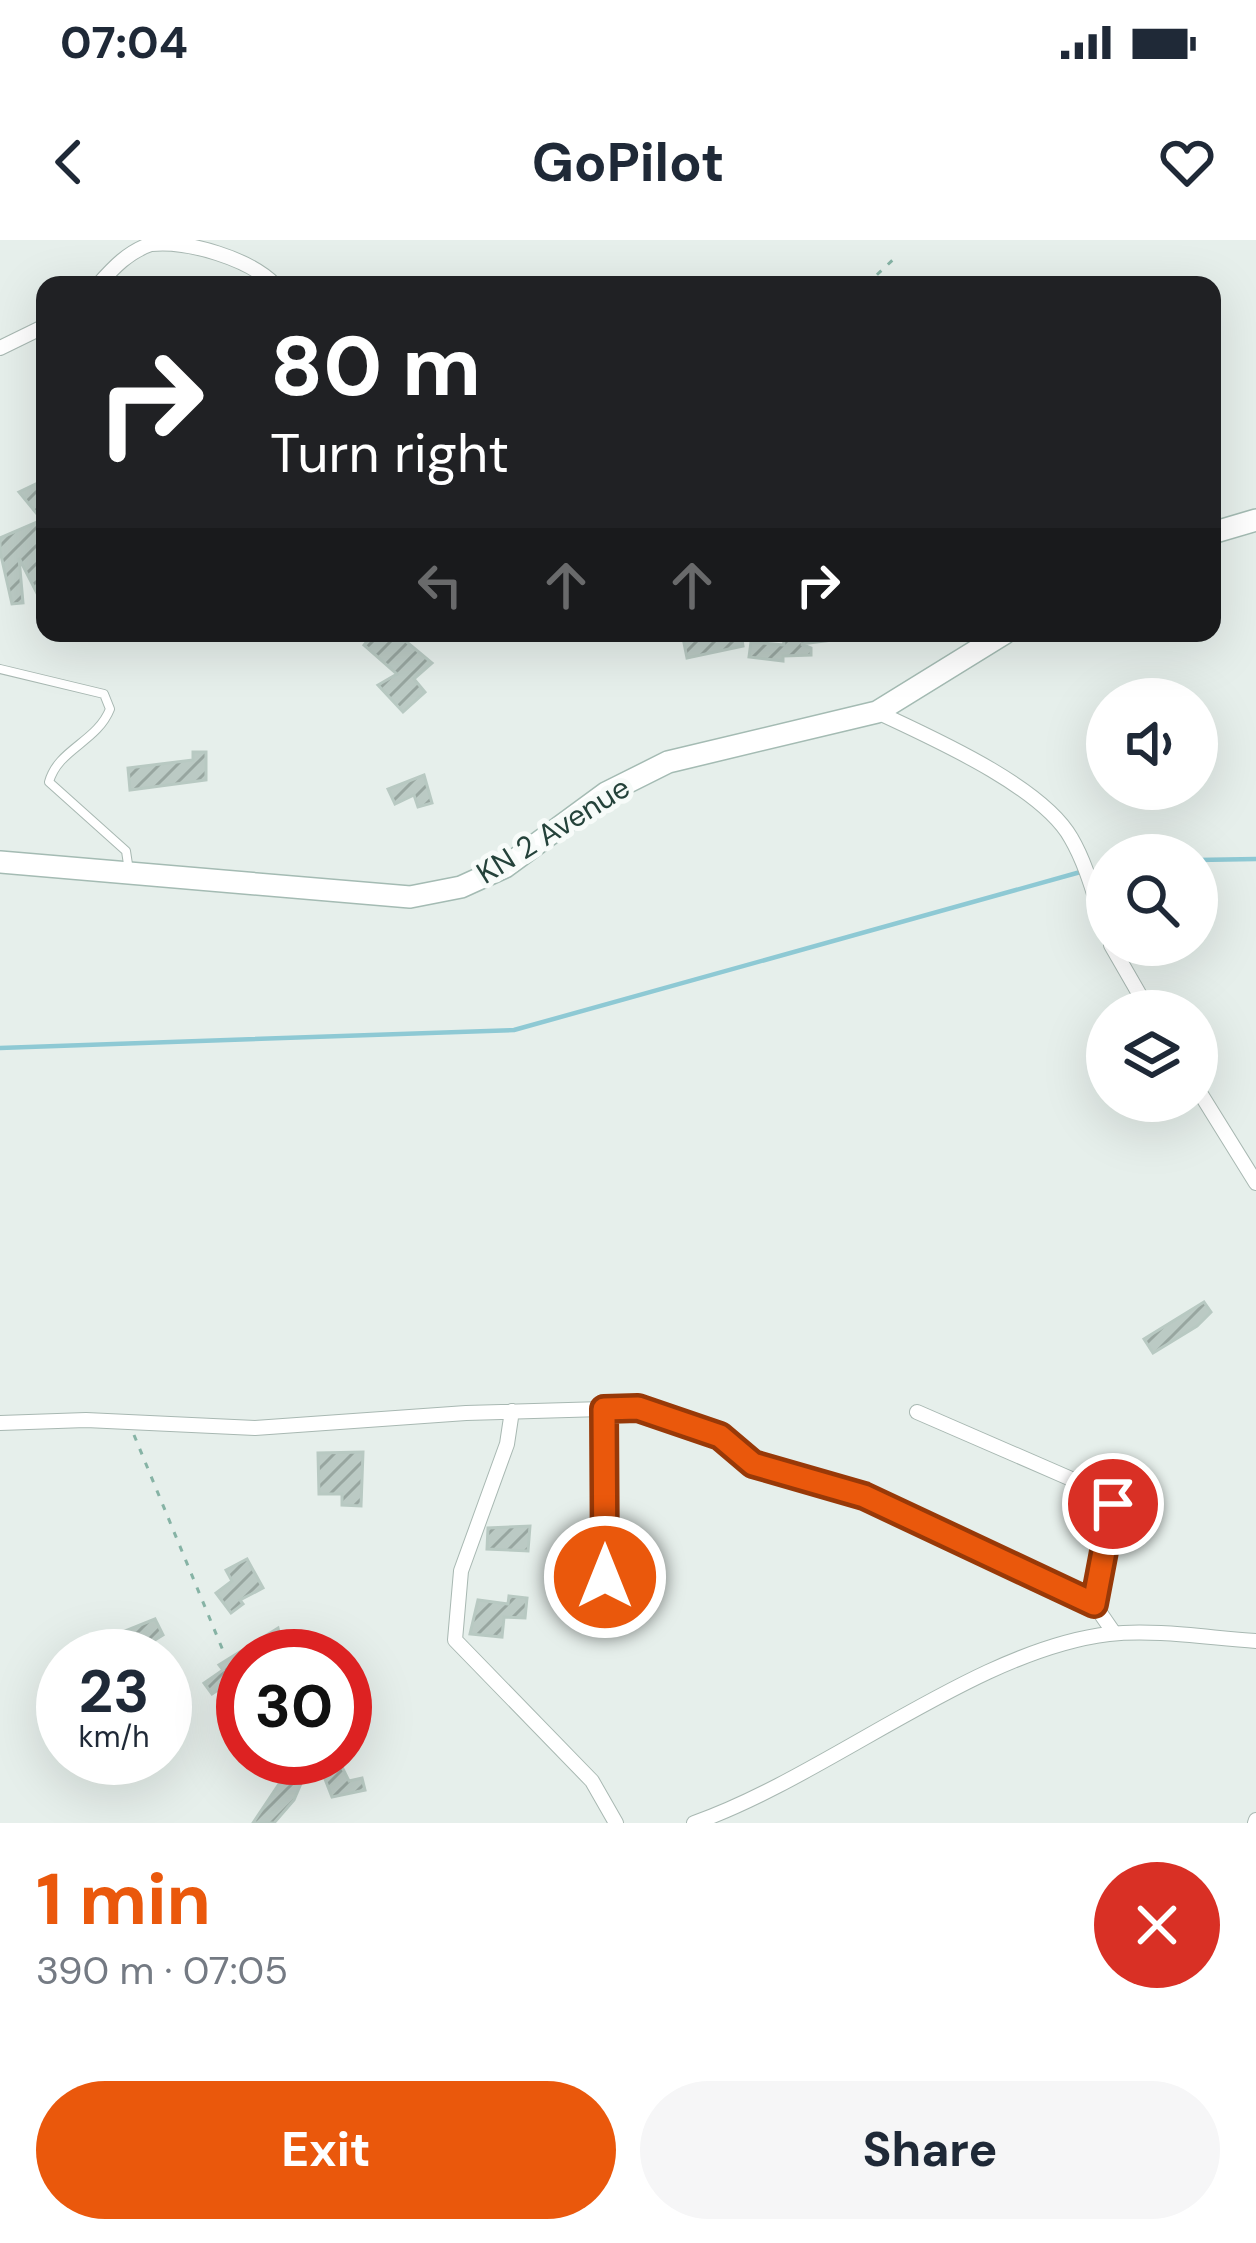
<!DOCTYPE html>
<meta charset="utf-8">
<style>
body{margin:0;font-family:"DM Sans",sans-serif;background:#f6f6f7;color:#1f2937;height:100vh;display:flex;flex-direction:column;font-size:45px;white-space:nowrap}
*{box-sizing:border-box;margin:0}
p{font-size:39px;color:#747a83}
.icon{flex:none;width:66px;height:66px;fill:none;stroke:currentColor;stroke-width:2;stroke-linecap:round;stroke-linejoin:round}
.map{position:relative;height:1583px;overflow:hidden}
.side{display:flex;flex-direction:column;background:#fff;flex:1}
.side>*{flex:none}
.banner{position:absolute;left:36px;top:36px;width:1185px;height:366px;border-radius:24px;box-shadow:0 12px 48px #0002;background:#202124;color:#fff;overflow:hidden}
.buttons{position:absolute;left:1086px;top:438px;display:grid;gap:24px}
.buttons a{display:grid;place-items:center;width:132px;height:132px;border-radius:50%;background:#fff;box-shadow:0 12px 48px #0002;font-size:60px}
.speed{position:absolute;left:36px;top:1389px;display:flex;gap:24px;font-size:60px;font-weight:700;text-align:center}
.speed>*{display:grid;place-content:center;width:156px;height:156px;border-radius:50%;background:#fff;box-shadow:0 12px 48px #0002;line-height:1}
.speed small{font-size:30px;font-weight:400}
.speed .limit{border:18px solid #d22;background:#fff;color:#111}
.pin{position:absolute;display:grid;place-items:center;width:102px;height:102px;color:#fff;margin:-51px;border:6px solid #fff;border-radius:50%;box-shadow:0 3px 12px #0007}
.me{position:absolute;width:132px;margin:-66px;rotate:0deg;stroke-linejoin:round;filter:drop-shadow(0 0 9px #0008)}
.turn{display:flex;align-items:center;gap:42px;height:252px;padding:0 36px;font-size:54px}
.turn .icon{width:156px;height:156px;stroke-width:2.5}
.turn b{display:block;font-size:84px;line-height:102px}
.lanes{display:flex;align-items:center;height:114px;padding:0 36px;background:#0003;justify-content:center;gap:60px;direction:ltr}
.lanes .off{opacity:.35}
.round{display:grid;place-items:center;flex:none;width:126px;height:126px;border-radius:63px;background:#f6f6f7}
.overview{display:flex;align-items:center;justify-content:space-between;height:204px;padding:0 36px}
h1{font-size:72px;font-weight:700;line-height:90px;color:#ea580c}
.primary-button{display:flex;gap:24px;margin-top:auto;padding:24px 36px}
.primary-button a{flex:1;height:138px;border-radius:72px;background:#ea580c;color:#fff;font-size:48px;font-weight:700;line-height:138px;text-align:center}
.primary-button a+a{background:#f6f6f7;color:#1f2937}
.status{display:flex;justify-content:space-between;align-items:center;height:84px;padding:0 60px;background:#fff;direction:ltr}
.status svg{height:33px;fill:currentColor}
header{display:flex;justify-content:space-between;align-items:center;height:156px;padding:0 36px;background:#fff;font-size:54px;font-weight:700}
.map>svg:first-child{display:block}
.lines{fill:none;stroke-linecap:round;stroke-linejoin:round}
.stream{stroke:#8ec9d4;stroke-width:4.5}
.building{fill:url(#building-hatch);stroke:#b8c9c2;stroke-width:3}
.lane-casing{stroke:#a8b8b2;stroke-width:10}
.street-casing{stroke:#a8b8b2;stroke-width:16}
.secondary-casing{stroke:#a4bbb3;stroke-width:24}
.path{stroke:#86b3a5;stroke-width:3;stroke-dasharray:6 9;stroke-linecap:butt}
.lane{stroke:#fff;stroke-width:8}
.street{stroke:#fff;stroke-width:14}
.secondary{stroke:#fff;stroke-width:21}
.route-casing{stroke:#983908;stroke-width:30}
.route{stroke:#ea580c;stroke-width:21}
.labels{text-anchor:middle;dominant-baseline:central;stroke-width:10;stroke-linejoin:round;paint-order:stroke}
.street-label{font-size:30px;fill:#24423a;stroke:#f7fbf9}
</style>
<div class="status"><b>07:04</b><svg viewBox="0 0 49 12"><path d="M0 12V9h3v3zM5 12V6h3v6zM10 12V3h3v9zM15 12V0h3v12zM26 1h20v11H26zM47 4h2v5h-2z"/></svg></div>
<header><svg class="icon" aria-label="back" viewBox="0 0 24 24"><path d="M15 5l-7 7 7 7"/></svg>GoPilot<svg class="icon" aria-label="heart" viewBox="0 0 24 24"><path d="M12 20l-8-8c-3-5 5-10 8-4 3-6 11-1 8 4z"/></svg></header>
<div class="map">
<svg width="1256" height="1583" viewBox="0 0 1256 1583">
<defs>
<pattern id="building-hatch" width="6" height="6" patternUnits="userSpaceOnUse" patternTransform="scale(3)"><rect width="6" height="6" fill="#bbcac4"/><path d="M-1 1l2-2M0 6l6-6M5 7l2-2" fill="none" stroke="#98a6a0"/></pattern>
</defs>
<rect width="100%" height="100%" fill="#e6efeb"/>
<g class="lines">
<path class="stream" d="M1197,620L1256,619
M1102,623H1107
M0,808L514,790L1084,631"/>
</g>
<path class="building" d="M38,243L45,255V369L19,318L23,363L12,364L0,311V298L42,280L19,252Z
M374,393H396L432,423L414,439L425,452L403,472L378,445L397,434L364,405Z
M705,393H741L743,406L687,418L683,398Z
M783,393H832L833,400L801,404L811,408V415L783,416V421L749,417L751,402L784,405Z
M193,512H206V540L130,550L128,528L193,520Z
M424,535L432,563L418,567L414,555L395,564L388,549Z
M1204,1062L1211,1072L1197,1086L1153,1113L1144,1099Z
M363,1212L361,1266L342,1265V1254H319L318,1213Z
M530,1286L528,1311L487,1309L488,1288Z
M247,1319L263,1348L240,1360L243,1364L231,1373L216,1353L232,1341L226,1330Z
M509,1356L527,1358L525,1378L504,1377L502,1397L470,1394L478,1360L508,1364Z
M155,1379L163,1395L129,1416H111L121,1407L115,1395Z
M278,1388L285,1416H243V1453L234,1439L212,1454L204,1443L223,1430L219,1425Z
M341,1525L349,1541L362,1538L365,1550L332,1557L323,1534Z
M291,1526L305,1534L294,1560L274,1583H253Z"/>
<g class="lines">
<defs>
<path id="lane" d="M0,429L104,454L110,469C97,502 58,509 49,542L126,611L129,631"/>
<path id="street" d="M98,45C114,27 128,12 151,4C188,0 250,19 275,45
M0,108L45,86
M877,472C930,497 1042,546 1071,598C1088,627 1096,663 1107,694
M1111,705L1149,771
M1197,848L1256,943
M605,1169V1337
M512,1171L507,1204L461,1331L455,1400L592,1541L616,1583
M917,1172L1069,1238L1113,1264L1094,1364
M0,1183L86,1180L255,1188L466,1173L637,1168L720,1195L753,1224L864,1256L967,1308L1034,1331L1094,1364L1114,1393
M694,1583C828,1536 975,1410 1109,1394C1156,1389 1209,1398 1256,1401
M1255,1583L1256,1580"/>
<path id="secondary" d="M1212,293L1256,280
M0,622L410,657L461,647L505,627L606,553L668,522L877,472L1005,393"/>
</defs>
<use href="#lane" class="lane-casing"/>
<use href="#street" class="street-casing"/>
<use href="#secondary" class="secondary-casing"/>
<path class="path" d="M866,45L898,15
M134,1195L224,1413"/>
<use href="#lane" class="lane"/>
<use href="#street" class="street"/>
<use href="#secondary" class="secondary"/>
</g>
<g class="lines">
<defs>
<path id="route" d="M605,1337L604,1169L638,1168L720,1196L753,1224L864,1256L1094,1364L1113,1264"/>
</defs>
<use href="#route" class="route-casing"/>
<use href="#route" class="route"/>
</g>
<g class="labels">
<g class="street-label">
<text transform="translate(553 590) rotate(-32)">KN 2 Avenue</text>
</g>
</g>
</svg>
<div class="buttons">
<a><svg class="icon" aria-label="sound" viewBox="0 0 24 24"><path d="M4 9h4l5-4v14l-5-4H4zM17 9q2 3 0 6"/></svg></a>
<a><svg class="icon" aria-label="search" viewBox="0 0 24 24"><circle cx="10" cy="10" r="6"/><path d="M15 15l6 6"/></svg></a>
<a><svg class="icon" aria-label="layers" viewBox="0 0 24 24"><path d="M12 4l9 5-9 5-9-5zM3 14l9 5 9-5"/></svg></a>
</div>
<div class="speed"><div>23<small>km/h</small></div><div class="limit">30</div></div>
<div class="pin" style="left:1113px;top:1264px;background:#d93025"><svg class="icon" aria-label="arrive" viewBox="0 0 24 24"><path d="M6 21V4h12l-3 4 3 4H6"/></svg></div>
<svg class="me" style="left:605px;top:1337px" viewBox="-20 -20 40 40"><circle r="17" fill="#ea580c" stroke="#fff" stroke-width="3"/><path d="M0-11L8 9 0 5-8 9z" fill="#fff"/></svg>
<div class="banner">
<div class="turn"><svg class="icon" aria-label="right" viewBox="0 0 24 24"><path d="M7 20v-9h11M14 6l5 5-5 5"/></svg><div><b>80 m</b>Turn right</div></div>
<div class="lanes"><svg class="icon off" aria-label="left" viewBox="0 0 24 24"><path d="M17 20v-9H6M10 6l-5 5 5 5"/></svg><svg class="icon off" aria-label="ahead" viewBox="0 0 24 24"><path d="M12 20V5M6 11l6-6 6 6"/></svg><svg class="icon off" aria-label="ahead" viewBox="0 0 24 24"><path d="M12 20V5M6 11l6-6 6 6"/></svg><svg class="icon" aria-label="right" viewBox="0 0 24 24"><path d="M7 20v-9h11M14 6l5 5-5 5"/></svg></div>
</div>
</div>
<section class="side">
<div class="overview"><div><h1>1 min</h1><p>390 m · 07:05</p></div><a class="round" style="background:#d93025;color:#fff"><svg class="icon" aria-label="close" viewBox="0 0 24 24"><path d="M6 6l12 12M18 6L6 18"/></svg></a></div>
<div class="primary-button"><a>Exit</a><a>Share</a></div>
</section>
